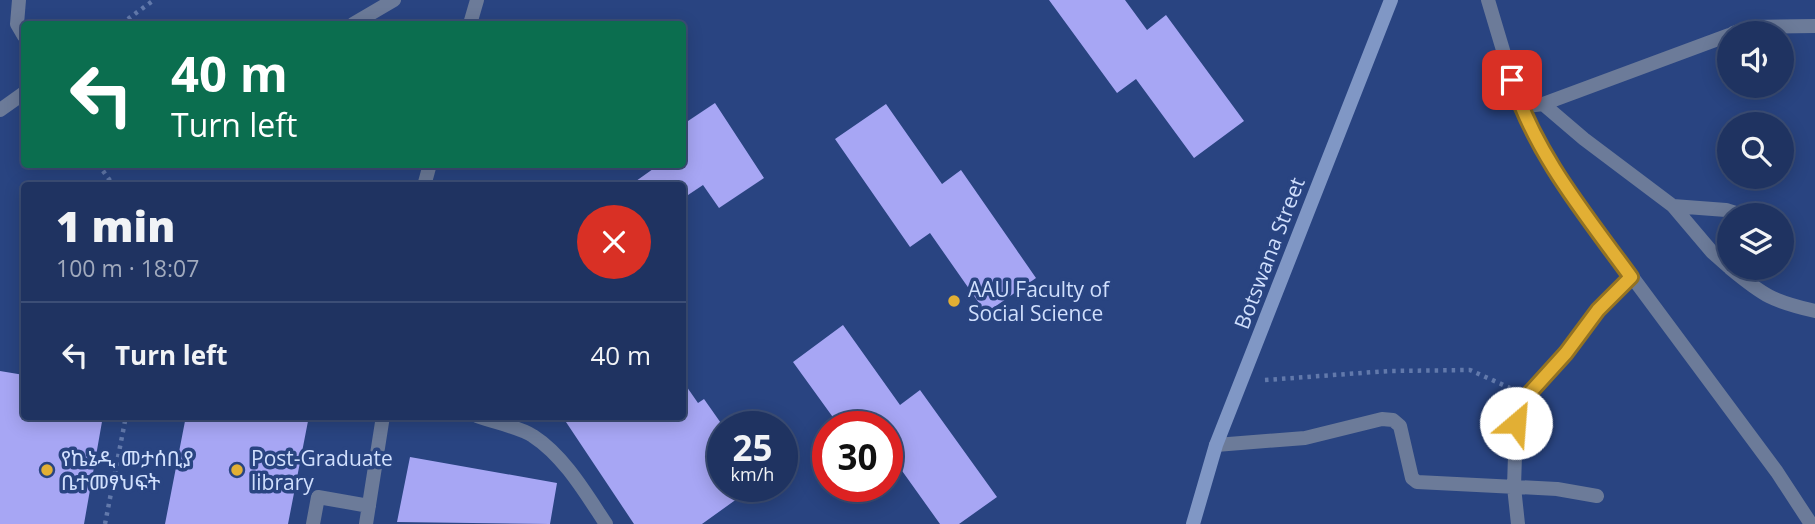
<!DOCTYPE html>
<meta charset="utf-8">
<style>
body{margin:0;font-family:"Open Sans","Noto Sans Ethiopic",sans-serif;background:#2c3f6a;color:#f1f3f6;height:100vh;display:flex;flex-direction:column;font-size:26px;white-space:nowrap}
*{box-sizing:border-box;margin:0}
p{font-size:23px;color:#a1aabd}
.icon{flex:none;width:38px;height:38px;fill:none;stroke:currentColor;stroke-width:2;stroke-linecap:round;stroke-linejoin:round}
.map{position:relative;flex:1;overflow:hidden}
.drawer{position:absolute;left:21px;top:182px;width:665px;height:238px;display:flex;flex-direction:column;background:#1f3361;border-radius:7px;box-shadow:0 4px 18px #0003,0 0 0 2px #3c4e76}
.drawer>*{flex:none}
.top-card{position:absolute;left:21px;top:21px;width:665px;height:147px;border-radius:7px;box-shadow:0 4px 18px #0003,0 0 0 2px #3c4e76;background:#0b6e4f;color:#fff;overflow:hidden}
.fabs{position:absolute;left:1717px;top:21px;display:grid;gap:14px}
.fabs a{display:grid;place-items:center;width:77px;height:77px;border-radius:50%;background:#1f3361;box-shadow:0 4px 18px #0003,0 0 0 2px #3c4e76;font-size:35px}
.speed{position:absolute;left:707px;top:411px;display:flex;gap:14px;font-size:35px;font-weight:700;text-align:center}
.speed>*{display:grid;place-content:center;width:91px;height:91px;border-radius:50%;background:#1f3361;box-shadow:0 4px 18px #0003,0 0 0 2px #3c4e76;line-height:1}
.speed small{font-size:18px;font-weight:400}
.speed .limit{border:10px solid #d22;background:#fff;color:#111}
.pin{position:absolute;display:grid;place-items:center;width:60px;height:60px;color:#fff;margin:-30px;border-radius:14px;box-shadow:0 4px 10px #0006}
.me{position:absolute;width:77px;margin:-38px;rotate:27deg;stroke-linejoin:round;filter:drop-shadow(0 0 5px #0008)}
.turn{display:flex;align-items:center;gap:24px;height:147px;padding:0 35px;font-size:32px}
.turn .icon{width:91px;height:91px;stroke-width:2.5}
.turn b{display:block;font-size:49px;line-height:60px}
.round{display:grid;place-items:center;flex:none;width:74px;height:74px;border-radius:37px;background:#2c3f6a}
.summary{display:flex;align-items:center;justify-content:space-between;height:119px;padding:0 35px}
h1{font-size:42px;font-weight:800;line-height:52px}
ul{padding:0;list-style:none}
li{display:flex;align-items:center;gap:21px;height:105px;padding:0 35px;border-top:2px solid #3c4e76}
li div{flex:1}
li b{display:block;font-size:26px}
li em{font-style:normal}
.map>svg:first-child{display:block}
.building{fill:#a7a6f4}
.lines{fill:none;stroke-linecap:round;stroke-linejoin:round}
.path{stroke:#6279ab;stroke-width:4.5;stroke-dasharray:3.5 5;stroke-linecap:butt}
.lane{stroke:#6c7b99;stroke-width:14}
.street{stroke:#6c7b99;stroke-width:14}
.secondary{stroke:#8097c5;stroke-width:14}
.route-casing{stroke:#937222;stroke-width:18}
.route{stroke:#e2af34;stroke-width:12}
.poi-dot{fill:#e2af34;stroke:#294481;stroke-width:2.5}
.labels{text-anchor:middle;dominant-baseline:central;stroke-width:7;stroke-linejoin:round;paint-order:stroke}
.street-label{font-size:21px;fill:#d0dffd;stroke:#294481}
.poi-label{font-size:21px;fill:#d0dffd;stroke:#294481;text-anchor:start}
</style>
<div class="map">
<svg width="1815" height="524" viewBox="0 0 1815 524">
<rect width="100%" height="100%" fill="#294481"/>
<path class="building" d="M1049,0H1125L1147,30L1166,15L1244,121L1194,158L1136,79L1117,93Z
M715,103L764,178L719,208L703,185L682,199V186H629L660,164H682V150L688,146L682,137V125Z
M886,104L942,184L961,170L1036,278L986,313L930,233L910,247L835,139Z
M843,325L900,405L920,390L997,497L959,524H940L890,454L887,455V427H840L793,362Z
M0,371L24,375V416H103L84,524H0Z
M682,380L698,403L704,399L723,426V486H735L741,496L702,524H634L562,416H682Z
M186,416H309L288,524H165Z
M410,457L557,483L550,524L397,522Z"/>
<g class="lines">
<path class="path" d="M121,24L154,0
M98,164L114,186
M1265,380L1389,371L1470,370L1510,388
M105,524L126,416"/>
<path class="lane" d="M19,0L17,24L24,36
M353,24L394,0
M470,24L477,0
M0,110L24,93
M424,186L430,164
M477,416C492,422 520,427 533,436C564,456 586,494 606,524
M313,524L318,497L369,506
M366,524L383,416"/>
<path class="street" d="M1488,0L1520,107L1561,181L1777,472L1811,524
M1733,33L1750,27L1815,26
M1543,104L1584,139L1673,206L1712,252L1729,267
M1520,107L1543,104L1729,35
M1673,206L1726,210L1742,215
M1730,268C1764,296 1772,301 1815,311
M1216,445L1305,438L1382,419L1393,420L1400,426L1412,478L1417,482L1557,489L1597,496
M1518,524L1514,487L1516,423L1527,396L1566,353L1598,310L1631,277"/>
<path class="secondary" d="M1193,524L1216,445L1391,0"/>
</g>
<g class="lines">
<defs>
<path id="route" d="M1512,80C1535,154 1586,215 1631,277L1598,310L1566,353L1527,396L1516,423"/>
</defs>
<use href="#route" class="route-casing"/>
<use href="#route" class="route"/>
</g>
<g class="poi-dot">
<circle cx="954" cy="301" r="7"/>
<circle cx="47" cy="470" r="7"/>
<circle cx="237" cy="470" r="7"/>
</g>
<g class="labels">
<g class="street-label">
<text transform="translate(1269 253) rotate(-69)">Botswana Street</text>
</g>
<g class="poi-label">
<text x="968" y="289">AAU Faculty of<tspan x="968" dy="24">Social Science</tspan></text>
<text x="61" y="458">የኬኔዲ መታሰቢያ<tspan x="61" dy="24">ቤተመፃህፍት</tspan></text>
<text x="251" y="458">Post-Graduate<tspan x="251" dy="24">library</tspan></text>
</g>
</g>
</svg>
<div class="fabs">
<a><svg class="icon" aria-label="sound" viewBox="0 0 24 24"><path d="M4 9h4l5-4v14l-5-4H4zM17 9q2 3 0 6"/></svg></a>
<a><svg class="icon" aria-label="search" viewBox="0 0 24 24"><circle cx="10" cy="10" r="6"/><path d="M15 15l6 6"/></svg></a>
<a><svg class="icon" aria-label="layers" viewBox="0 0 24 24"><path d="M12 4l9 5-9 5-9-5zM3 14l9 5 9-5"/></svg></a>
</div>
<div class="speed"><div>25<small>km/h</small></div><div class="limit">30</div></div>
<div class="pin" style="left:1512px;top:80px;background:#d93025"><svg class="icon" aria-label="arrive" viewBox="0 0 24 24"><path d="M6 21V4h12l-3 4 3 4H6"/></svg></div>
<svg class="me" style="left:1516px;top:423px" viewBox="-20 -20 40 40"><circle r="19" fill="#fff"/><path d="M0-13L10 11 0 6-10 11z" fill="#e2af34"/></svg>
<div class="top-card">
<div class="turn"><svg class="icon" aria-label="left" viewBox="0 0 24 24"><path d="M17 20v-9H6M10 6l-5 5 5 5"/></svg><div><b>40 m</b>Turn left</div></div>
</div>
<section class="drawer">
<div class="summary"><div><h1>1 min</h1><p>100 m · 18:07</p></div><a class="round" style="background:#d93025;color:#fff"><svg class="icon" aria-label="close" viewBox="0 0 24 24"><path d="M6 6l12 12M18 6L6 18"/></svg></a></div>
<ul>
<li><svg class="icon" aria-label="left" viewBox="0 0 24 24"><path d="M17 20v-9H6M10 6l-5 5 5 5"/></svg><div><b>Turn left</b></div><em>40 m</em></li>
</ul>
</section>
</div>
